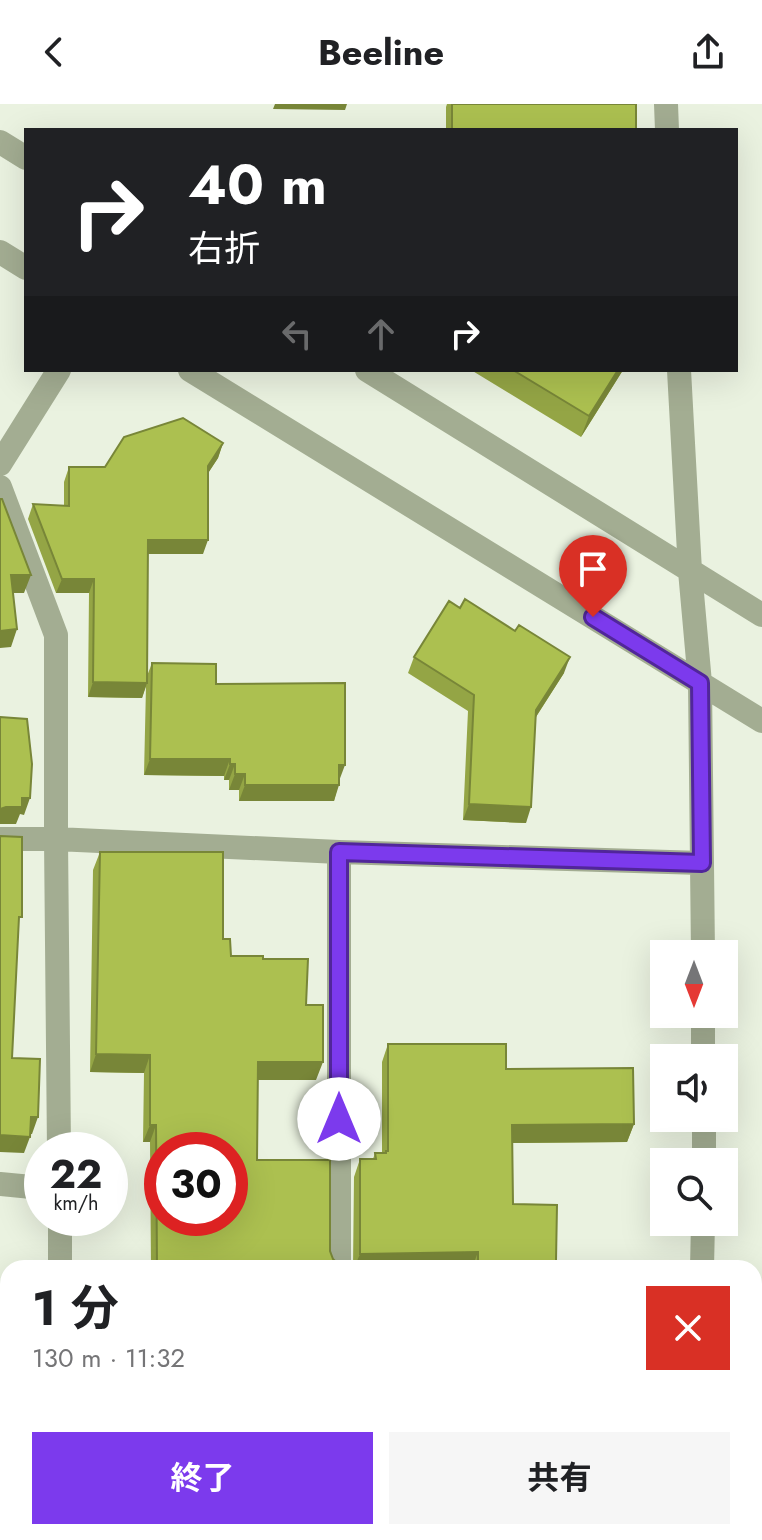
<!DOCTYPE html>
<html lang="ja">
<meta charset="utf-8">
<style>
body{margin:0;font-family:Jost,"Noto Sans JP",sans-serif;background:#f6f6f6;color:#202124;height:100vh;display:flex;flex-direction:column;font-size:30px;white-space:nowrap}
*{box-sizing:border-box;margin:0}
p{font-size:26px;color:#757577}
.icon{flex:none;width:44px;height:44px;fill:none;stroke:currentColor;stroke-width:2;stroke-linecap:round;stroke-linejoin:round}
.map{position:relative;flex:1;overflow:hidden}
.details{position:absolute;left:0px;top:1156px;width:762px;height:280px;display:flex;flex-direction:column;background:#fff;border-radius:24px 24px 0 0;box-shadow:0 8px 32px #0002}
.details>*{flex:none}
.top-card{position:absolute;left:24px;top:24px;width:714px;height:244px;border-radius:0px;box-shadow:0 8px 32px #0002;background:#202124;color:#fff;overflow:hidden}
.needle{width:52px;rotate:180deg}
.controls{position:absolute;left:650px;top:836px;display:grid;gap:16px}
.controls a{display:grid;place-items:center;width:88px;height:88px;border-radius:0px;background:#fff;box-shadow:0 8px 32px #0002;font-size:40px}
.speed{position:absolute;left:24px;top:1028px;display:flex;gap:16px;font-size:40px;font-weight:700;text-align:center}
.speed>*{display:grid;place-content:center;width:104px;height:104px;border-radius:50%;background:#fff;box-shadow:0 8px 32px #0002;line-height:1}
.speed small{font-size:20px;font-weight:400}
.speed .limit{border:12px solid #d22;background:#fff;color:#111}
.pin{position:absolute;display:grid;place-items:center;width:68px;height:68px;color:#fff;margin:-82px -34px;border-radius:50% 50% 50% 0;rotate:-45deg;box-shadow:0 0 8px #0007}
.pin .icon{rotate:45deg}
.me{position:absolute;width:88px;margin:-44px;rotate:0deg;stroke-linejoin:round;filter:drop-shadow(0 0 6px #0008)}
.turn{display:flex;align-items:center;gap:28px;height:168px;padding:0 32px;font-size:36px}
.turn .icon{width:104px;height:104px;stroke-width:2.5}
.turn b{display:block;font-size:56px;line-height:68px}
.lanes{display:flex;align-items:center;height:76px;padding:0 32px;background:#0003;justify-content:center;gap:40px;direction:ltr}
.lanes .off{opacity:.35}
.round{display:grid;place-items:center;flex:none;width:84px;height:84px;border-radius:0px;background:#f6f6f6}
.head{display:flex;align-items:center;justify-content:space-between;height:136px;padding:0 32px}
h1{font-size:48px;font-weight:700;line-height:60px}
.primary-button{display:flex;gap:16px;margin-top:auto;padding:16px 32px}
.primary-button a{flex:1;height:92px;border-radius:0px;background:#7c3aed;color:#fff;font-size:32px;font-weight:700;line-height:92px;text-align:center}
.primary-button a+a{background:#f6f6f6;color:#202124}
header{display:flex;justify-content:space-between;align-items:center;height:104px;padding:0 32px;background:#fff;font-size:36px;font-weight:700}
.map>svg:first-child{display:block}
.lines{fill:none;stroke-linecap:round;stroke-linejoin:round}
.street{stroke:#a3ad92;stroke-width:24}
.wall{fill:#94a545}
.shaded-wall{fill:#788638}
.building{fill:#acc050;stroke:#788638;stroke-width:2;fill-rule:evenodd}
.route-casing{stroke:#51269a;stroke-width:20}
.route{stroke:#7c3aed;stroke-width:14}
</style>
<header><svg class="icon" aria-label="back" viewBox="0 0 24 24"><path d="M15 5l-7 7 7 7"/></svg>Beeline<svg class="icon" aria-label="share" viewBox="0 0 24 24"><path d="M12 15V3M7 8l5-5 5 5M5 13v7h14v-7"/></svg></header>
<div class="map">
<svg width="762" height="1436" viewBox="0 0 762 1436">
<rect width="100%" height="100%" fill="#eaf2e0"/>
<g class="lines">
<path class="street" d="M666,0L667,26
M0,38L26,54
M0,148L26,164
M190,266L762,617
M367,266L762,511
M679,266L690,467L700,579L703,850
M0,360L59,266
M0,383L56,531V735L59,1046
M0,735H56L339,748L702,759
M339,748V1164
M703,910V954
M704,1014V1058
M0,1080L42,1084
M60,1114V1164
M702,1164L703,1118
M62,1428V1436
M681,1436L682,1428"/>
</g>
<path class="wall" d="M447,0H636V26H446V3Z
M471,266H623L581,333Z
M223,339L218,354L208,369L203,450H148L147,572L152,559L216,580L339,677L334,697H239V686H229V676H224V672L144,671L146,582L142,594L88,593L89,489H56L28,415L33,400L64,402V378L69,363H105Z
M414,553L564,569L536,613L526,719L463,716L468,607L408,569Z
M100,748L223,835L231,852L263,855L306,901L316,976H258L257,1056L330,1147L333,1155L338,1164H151L150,1038H143L144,969L90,968L93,766Z
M388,940L506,965L634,1020L627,1038L512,1039L513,1100L554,1164H353L354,1073L360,1055H373L375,1049H382V958Z
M108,1428H179V1436H107Z
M363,1428H657V1436H363Z"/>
<path class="shaded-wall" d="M275,0H347L345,6L273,5Z
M618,266H623L581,333L589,312Z
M223,339L218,354L203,377L208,362Z
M148,436H208L203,450H143Z
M11,471H31L24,489H4Z
M62,475H94L89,489H56Z
M17,525L11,543L0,544V527Z
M570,553L564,569L530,622L536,606Z
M93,578L147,579L142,594L88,593Z
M150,655H230L224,672L144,671Z
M230,660H235L229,676H224Z
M339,661H345L339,677Z
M235,670H245L239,686H229Z
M245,681H339L334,697H239Z
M22,694H30L24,711L20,710L16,720H0V705Z
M469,700L531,703L526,719L463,716Z
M96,950L150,951L144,969L90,968Z
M258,958H323L316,976H252Z
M31,1013H38L32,1030H24Z
M634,1020L627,1038L506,1039L512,1021Z
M150,1021H156L150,1038H143Z
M0,1031L30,1033L24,1049L0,1048Z
M478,1148L472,1164H354L360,1150Z
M556,1157L554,1164H475L478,1158Z
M4,1390H8V1408H0Z
M368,1428H449L446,1436H365Z"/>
<path class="building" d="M452,0H636V26H452Z
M513,266H618L589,312Z
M183,314L223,339L208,362V436H148L147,579L93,578L94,475H62L33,400L69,402V363H105L124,333Z
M0,395H2L31,471H11L17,525L0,527Z
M465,495L515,527L519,521L570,553L536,606L531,703L469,700L474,591L414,553L449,497L460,504Z
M152,559L216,560V580L345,579V661H339V681H245V670H235V660H230V655H150Z
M0,613L27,615L32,660L30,694H22V703H6L0,705Z
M0,732L22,733V813H19L12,954L40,955L38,1013H31L30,1033L0,1031Z
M100,748H223V835H230L231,852H263V855H308L306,901H323V958H258L257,1056H330V1147L333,1155L338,1160V1164H157L156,1021H150V951L96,950ZM162,1046H230V1114H162Z
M388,940H506V965L633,964L634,1020L512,1021L513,1100L557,1101L556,1157L478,1158V1148L360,1150V1055H376L375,1049H386V1047H388Z
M0,1263H8V1390H4L5,1436H0Z
M113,1428H179V1436H113Z
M450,1428H657V1436H450Z"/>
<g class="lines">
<defs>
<path id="route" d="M339,1015V748L702,759L700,579L593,513"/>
</defs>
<use href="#route" class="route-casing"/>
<use href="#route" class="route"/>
</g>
</svg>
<div class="controls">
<a><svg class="needle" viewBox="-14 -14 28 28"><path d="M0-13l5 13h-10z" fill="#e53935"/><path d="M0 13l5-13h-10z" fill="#757577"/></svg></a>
<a><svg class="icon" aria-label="sound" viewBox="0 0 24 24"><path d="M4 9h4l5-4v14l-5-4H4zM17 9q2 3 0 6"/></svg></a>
<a><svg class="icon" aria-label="search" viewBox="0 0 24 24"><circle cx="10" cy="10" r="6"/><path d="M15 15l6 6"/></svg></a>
</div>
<div class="speed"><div>22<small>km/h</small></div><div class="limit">30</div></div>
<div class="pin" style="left:593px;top:513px;background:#d93025"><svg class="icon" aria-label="arrive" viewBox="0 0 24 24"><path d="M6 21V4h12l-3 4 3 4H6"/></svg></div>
<svg class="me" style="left:339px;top:1015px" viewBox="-20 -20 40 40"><circle r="19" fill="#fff"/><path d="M0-13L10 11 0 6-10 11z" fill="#7c3aed"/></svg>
<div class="top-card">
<div class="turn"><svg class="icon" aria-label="right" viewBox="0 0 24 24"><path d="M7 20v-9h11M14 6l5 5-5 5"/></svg><div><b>40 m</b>右折</div></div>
<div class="lanes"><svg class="icon off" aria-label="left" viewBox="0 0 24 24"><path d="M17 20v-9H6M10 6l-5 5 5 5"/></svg><svg class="icon off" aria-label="ahead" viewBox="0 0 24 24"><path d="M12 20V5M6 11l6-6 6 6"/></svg><svg class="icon" aria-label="right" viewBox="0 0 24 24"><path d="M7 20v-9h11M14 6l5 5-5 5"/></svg></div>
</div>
<section class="details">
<div class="head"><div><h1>1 分</h1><p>130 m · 11:32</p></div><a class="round" style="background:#d93025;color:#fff"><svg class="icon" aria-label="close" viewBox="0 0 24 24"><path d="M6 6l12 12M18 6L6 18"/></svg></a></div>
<div class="primary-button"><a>終了</a><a>共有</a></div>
</section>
</div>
